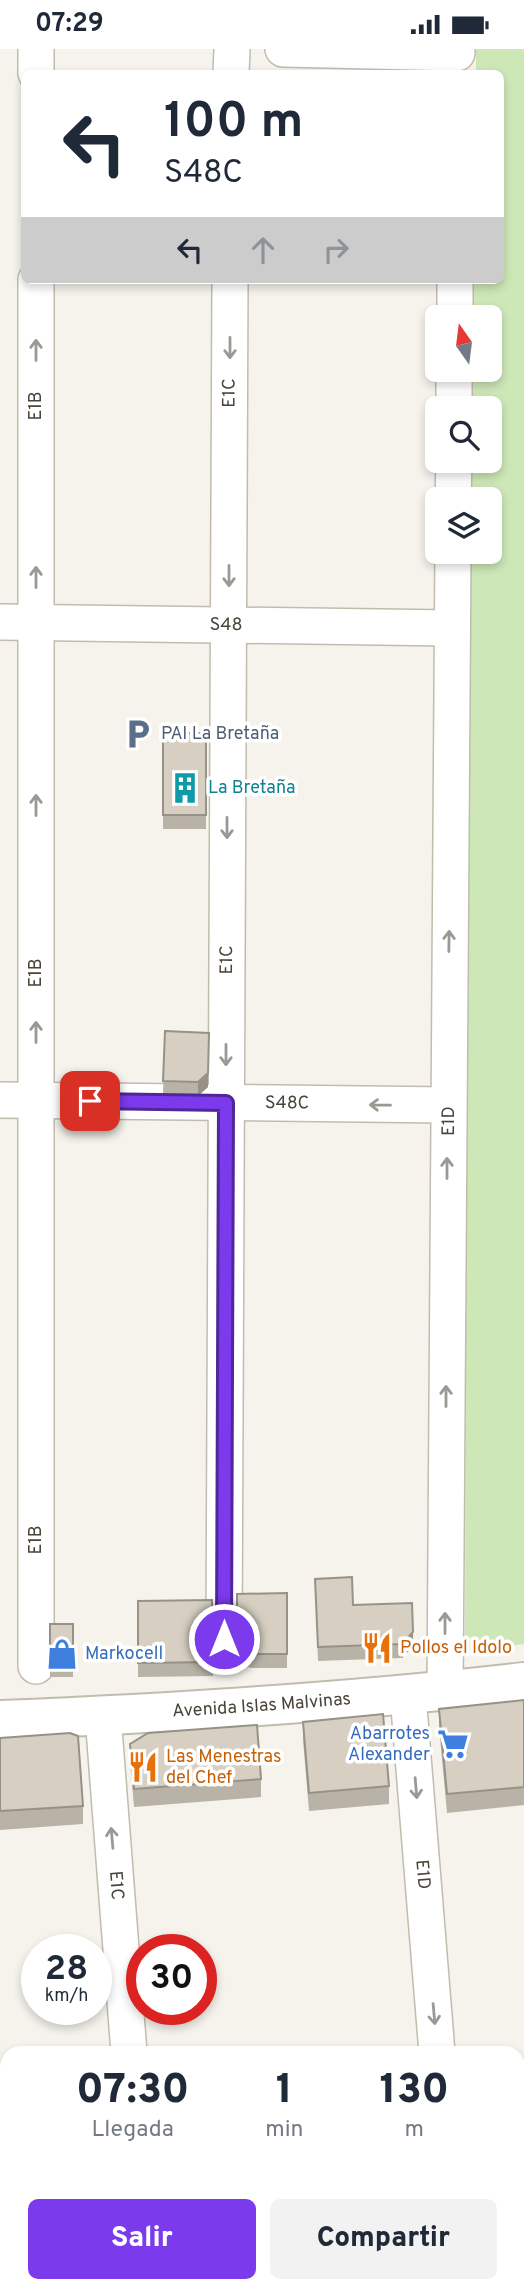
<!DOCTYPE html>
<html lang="es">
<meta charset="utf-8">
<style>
body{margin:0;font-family:Overpass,sans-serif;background:#f2f2f3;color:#1f2937;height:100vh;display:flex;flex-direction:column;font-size:26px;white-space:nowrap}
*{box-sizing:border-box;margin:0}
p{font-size:23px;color:#747a83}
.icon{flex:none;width:38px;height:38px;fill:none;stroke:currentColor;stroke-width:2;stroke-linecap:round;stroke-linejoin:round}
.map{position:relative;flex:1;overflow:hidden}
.details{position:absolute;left:0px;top:1997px;width:525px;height:247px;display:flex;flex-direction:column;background:#fff;border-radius:21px 21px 0 0;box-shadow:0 4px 10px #0003}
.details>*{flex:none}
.hud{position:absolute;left:21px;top:21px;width:483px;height:214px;border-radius:10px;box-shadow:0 4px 10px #0003;background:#fff;color:#1f2937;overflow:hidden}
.needle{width:46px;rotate:346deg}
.tools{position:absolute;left:425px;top:256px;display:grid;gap:14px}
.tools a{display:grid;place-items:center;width:77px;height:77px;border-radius:10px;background:#fff;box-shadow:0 4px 10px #0003;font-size:35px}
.speed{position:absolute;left:21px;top:1885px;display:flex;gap:14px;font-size:35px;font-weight:700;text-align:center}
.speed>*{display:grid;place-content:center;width:91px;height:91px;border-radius:50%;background:#fff;box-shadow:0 4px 10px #0003;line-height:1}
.speed small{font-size:18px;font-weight:400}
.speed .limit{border:10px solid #d22;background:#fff;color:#111}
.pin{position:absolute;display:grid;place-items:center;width:60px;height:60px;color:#fff;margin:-30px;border-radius:14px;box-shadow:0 4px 10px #0006}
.me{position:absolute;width:77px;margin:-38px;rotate:0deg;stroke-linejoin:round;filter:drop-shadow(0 0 5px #0008)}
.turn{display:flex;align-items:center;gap:24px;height:147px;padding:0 28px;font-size:32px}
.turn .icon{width:91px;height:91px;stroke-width:2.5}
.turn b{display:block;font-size:49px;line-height:60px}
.lanes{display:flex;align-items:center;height:66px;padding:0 28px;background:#0003;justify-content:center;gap:35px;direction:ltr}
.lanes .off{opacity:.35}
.eta{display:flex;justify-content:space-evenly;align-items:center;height:119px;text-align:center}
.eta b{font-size:42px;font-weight:800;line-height:49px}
.cta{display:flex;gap:14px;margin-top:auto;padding:14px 28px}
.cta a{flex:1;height:80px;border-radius:10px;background:#7c3aed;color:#fff;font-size:28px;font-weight:800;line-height:80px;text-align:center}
.cta a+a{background:#f2f2f3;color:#1f2937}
.status{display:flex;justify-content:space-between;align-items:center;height:49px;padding:0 35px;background:#fff;direction:ltr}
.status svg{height:19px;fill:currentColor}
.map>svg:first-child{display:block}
.green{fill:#cee7b7}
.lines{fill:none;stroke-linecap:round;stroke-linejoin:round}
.minor-casing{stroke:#c1bcaf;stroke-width:38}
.tertiary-casing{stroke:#c1bcaf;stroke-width:42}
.minor{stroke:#fff;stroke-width:35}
.tertiary{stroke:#fff;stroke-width:38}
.wall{fill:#b9b3a7}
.shaded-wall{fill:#969288}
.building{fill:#d7d0c2;stroke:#969288;stroke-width:2}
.oneway{stroke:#9b9993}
.route-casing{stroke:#51269a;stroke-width:18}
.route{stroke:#7c3aed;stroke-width:12}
.labels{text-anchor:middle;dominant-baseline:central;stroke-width:7;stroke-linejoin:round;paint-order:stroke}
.street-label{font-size:18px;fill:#4a453a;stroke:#fff}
.service-label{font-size:18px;fill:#4e5e75;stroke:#fff;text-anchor:start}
.culture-label{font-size:18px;fill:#0d838f;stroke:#fff;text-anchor:start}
.food-label{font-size:18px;fill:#c56008;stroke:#fff;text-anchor:start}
.shop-label{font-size:18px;fill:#366cbe;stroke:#fff;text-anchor:start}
</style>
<div class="status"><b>07:29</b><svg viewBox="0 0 49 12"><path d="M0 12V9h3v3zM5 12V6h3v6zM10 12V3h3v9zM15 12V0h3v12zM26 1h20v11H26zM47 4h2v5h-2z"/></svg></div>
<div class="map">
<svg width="524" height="2243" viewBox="0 0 524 2243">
<rect width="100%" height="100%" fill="#f5f3ec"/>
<path class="green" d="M476,0H524V1595L465,1603L467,914L471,502H490V450H471L472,411H490V359H472L473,320H490V268H473L474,231H500V24H476Z"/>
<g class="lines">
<defs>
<g id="minor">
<path d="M36,0V24"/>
<path d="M283,0L457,4"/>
<path d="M231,24L232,0"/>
<path d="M455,268V231"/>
<path d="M454,359V320"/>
<path d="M453,450L454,411"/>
<path id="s1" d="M0,573L452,579"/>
<path id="s2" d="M0,1051L448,1056"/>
<path id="s3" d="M224,1590L230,231"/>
<path d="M36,1617V231"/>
<path id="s4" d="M445,1642L453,502"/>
<path id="s5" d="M408,1646L437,2004"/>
<path id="s6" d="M103,1667L129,2004"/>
<path d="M148,2236V2243"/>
<path d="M457,2236V2243"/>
</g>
<g id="tertiary">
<path id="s7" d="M0,1671C175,1664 350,1653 524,1633"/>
</g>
</defs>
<use href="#minor" class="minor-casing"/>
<use href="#tertiary" class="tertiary-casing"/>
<use href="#minor" class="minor"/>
<use href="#tertiary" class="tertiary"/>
</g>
<path class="wall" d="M163,684H206V780H163Z
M165,982L208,1038L198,1047L163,1045Z
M315,1530L413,1597L402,1609L318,1612Z
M287,1544V1619H252L237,1615V1545Z
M212,1551L213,1627L138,1628V1552Z
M50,1575H73V1628H50Z
M524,1651V1756L447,1764L439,1678V1660Z
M303,1673L389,1737V1755L309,1762L303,1691Z
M0,1689L83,1757V1775L0,1781Z
M130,1695L261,1730V1748L134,1758L130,1713Z"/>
<path class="shaded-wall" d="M209,984L208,1038L198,1047V1033Z
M413,1583V1597L402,1609V1595Z"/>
<path class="building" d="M163,684H206V766H163Z
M165,982L209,984L208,1024L198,1033L163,1032Z
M352,1528L353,1556L412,1554L413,1583L402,1595L318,1598L315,1530Z
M287,1544V1605H252L237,1601V1545Z
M212,1551L213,1613L138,1614V1552Z
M50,1575H73V1620H50Z
M524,1651V1738L447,1745L439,1660Z
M383,1665L389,1737L309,1744L303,1673Z
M257,1676L261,1730L134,1740L130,1695L148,1684Z
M70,1684L78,1687L83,1757L0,1762V1689Z"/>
<defs><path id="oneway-shaft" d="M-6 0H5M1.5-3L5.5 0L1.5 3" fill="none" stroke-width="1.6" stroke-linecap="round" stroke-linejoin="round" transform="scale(1.75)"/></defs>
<g class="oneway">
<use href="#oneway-shaft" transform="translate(230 299) rotate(90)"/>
<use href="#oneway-shaft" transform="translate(36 301) rotate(-90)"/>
<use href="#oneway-shaft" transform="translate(229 527) rotate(90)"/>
<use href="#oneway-shaft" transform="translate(36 528) rotate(-90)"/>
<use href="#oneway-shaft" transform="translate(36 756) rotate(-90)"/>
<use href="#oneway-shaft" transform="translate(227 779) rotate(90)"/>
<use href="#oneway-shaft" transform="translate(449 892) rotate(-89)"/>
<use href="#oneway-shaft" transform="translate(36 983) rotate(-90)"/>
<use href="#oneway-shaft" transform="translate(226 1006) rotate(90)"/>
<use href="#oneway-shaft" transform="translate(380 1056) rotate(-179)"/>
<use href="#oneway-shaft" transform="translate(447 1119) rotate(-90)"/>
<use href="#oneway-shaft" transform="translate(446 1347) rotate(-90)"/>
<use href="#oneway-shaft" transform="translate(445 1574) rotate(-90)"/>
<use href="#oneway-shaft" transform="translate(416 1739) rotate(85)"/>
<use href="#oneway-shaft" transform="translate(112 1789) rotate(-95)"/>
<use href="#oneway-shaft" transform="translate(434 1965) rotate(85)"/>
</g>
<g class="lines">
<defs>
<path id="route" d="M90,1052L226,1054L224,1590"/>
</defs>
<use href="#route" class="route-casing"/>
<use href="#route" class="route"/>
</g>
<defs>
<symbol id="parking-bare" viewBox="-9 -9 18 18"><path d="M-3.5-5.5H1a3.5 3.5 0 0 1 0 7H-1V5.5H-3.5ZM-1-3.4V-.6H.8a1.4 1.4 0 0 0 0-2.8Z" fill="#5c6f8a" stroke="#fff" stroke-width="2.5" paint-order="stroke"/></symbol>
<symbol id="building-bare" viewBox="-9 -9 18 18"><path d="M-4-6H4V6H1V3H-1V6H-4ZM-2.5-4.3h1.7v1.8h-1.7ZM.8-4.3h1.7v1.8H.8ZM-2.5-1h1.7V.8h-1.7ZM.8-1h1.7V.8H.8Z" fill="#0f9aa8" stroke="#fff" stroke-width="2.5" paint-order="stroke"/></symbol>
<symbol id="restaurant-bare" viewBox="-9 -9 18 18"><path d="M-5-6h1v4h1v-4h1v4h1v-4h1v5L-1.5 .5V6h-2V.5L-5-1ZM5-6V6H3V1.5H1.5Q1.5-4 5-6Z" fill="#e8710a" stroke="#fff" stroke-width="2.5" paint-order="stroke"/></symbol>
<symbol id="shop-bare" viewBox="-9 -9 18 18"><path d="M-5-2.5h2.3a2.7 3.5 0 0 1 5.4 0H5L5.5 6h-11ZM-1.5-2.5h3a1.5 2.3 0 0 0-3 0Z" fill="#3f7fe0" stroke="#fff" stroke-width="2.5" paint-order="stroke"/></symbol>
<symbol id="supermarket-bare" viewBox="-9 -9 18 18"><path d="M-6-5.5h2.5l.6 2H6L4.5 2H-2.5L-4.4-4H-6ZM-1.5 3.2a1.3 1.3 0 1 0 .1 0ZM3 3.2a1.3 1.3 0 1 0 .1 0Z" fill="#3f7fe0" stroke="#fff" stroke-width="2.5" paint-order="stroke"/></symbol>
</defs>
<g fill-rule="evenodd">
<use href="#parking-bare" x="116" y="663" width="44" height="44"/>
<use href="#building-bare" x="163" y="717" width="44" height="44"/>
<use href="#restaurant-bare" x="355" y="1577" width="44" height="44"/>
<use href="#shop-bare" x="40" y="1583" width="44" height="44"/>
<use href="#supermarket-bare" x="431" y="1673" width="44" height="44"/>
<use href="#restaurant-bare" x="121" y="1696" width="44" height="44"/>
</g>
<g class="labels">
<g class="street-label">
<text stroke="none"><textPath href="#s3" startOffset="1246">E1C</textPath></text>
<text transform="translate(36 357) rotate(-90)">E1B</text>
<text stroke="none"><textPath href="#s1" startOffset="226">S48</textPath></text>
<text stroke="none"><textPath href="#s3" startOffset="679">E1C</textPath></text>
<text transform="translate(36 924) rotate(-90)">E1B</text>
<text stroke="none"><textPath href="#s2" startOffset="287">S48C</textPath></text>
<text stroke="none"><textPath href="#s4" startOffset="570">E1D</textPath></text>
<text transform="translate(36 1491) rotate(-90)">E1B</text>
<text stroke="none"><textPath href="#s7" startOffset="262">Avenida Islas Malvinas</textPath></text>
<text stroke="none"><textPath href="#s5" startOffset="180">E1D</textPath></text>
<text stroke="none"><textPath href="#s6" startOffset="170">E1C</textPath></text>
</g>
<g class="service-label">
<text x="161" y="685">PAI La Bretaña</text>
</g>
<g class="culture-label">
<text x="208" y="739">La Bretaña</text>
</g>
<g class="food-label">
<text x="400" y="1599">Pollos el Idolo</text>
<text x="166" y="1708">Las Menestras<tspan x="166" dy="21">del Chef</tspan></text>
</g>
<g class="shop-label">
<text x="85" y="1605">Markocell</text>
<text x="430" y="1685" text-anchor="end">Abarrotes<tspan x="430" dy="21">Alexander</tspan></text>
</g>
</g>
</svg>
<div class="tools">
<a><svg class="needle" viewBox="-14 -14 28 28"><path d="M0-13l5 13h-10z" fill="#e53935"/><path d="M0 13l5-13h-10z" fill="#747a83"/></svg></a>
<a><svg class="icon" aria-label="search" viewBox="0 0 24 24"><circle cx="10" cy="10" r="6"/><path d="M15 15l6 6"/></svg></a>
<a><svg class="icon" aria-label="layers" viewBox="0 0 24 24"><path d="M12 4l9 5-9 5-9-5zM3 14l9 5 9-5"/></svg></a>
</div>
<div class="speed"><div>28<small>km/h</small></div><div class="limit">30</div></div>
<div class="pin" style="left:90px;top:1052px;background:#d93025"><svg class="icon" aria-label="arrive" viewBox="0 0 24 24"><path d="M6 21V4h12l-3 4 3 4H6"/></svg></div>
<svg class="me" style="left:224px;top:1590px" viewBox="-20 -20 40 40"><circle r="17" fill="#7c3aed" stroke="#fff" stroke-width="3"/><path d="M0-11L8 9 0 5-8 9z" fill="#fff"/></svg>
<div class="hud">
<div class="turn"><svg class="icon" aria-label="left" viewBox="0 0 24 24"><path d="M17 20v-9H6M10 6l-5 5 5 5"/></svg><div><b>100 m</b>S48C</div></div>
<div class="lanes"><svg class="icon" aria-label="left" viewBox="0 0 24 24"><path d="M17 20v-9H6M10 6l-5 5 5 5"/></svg><svg class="icon off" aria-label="ahead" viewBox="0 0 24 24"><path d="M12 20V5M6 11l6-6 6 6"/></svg><svg class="icon off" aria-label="right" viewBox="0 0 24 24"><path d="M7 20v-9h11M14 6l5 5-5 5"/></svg></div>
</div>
<section class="details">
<div class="eta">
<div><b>07:30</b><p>Llegada</p></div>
<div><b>1</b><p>min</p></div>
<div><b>130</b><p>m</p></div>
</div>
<div class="cta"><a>Salir</a><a>Compartir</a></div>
</section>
</div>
